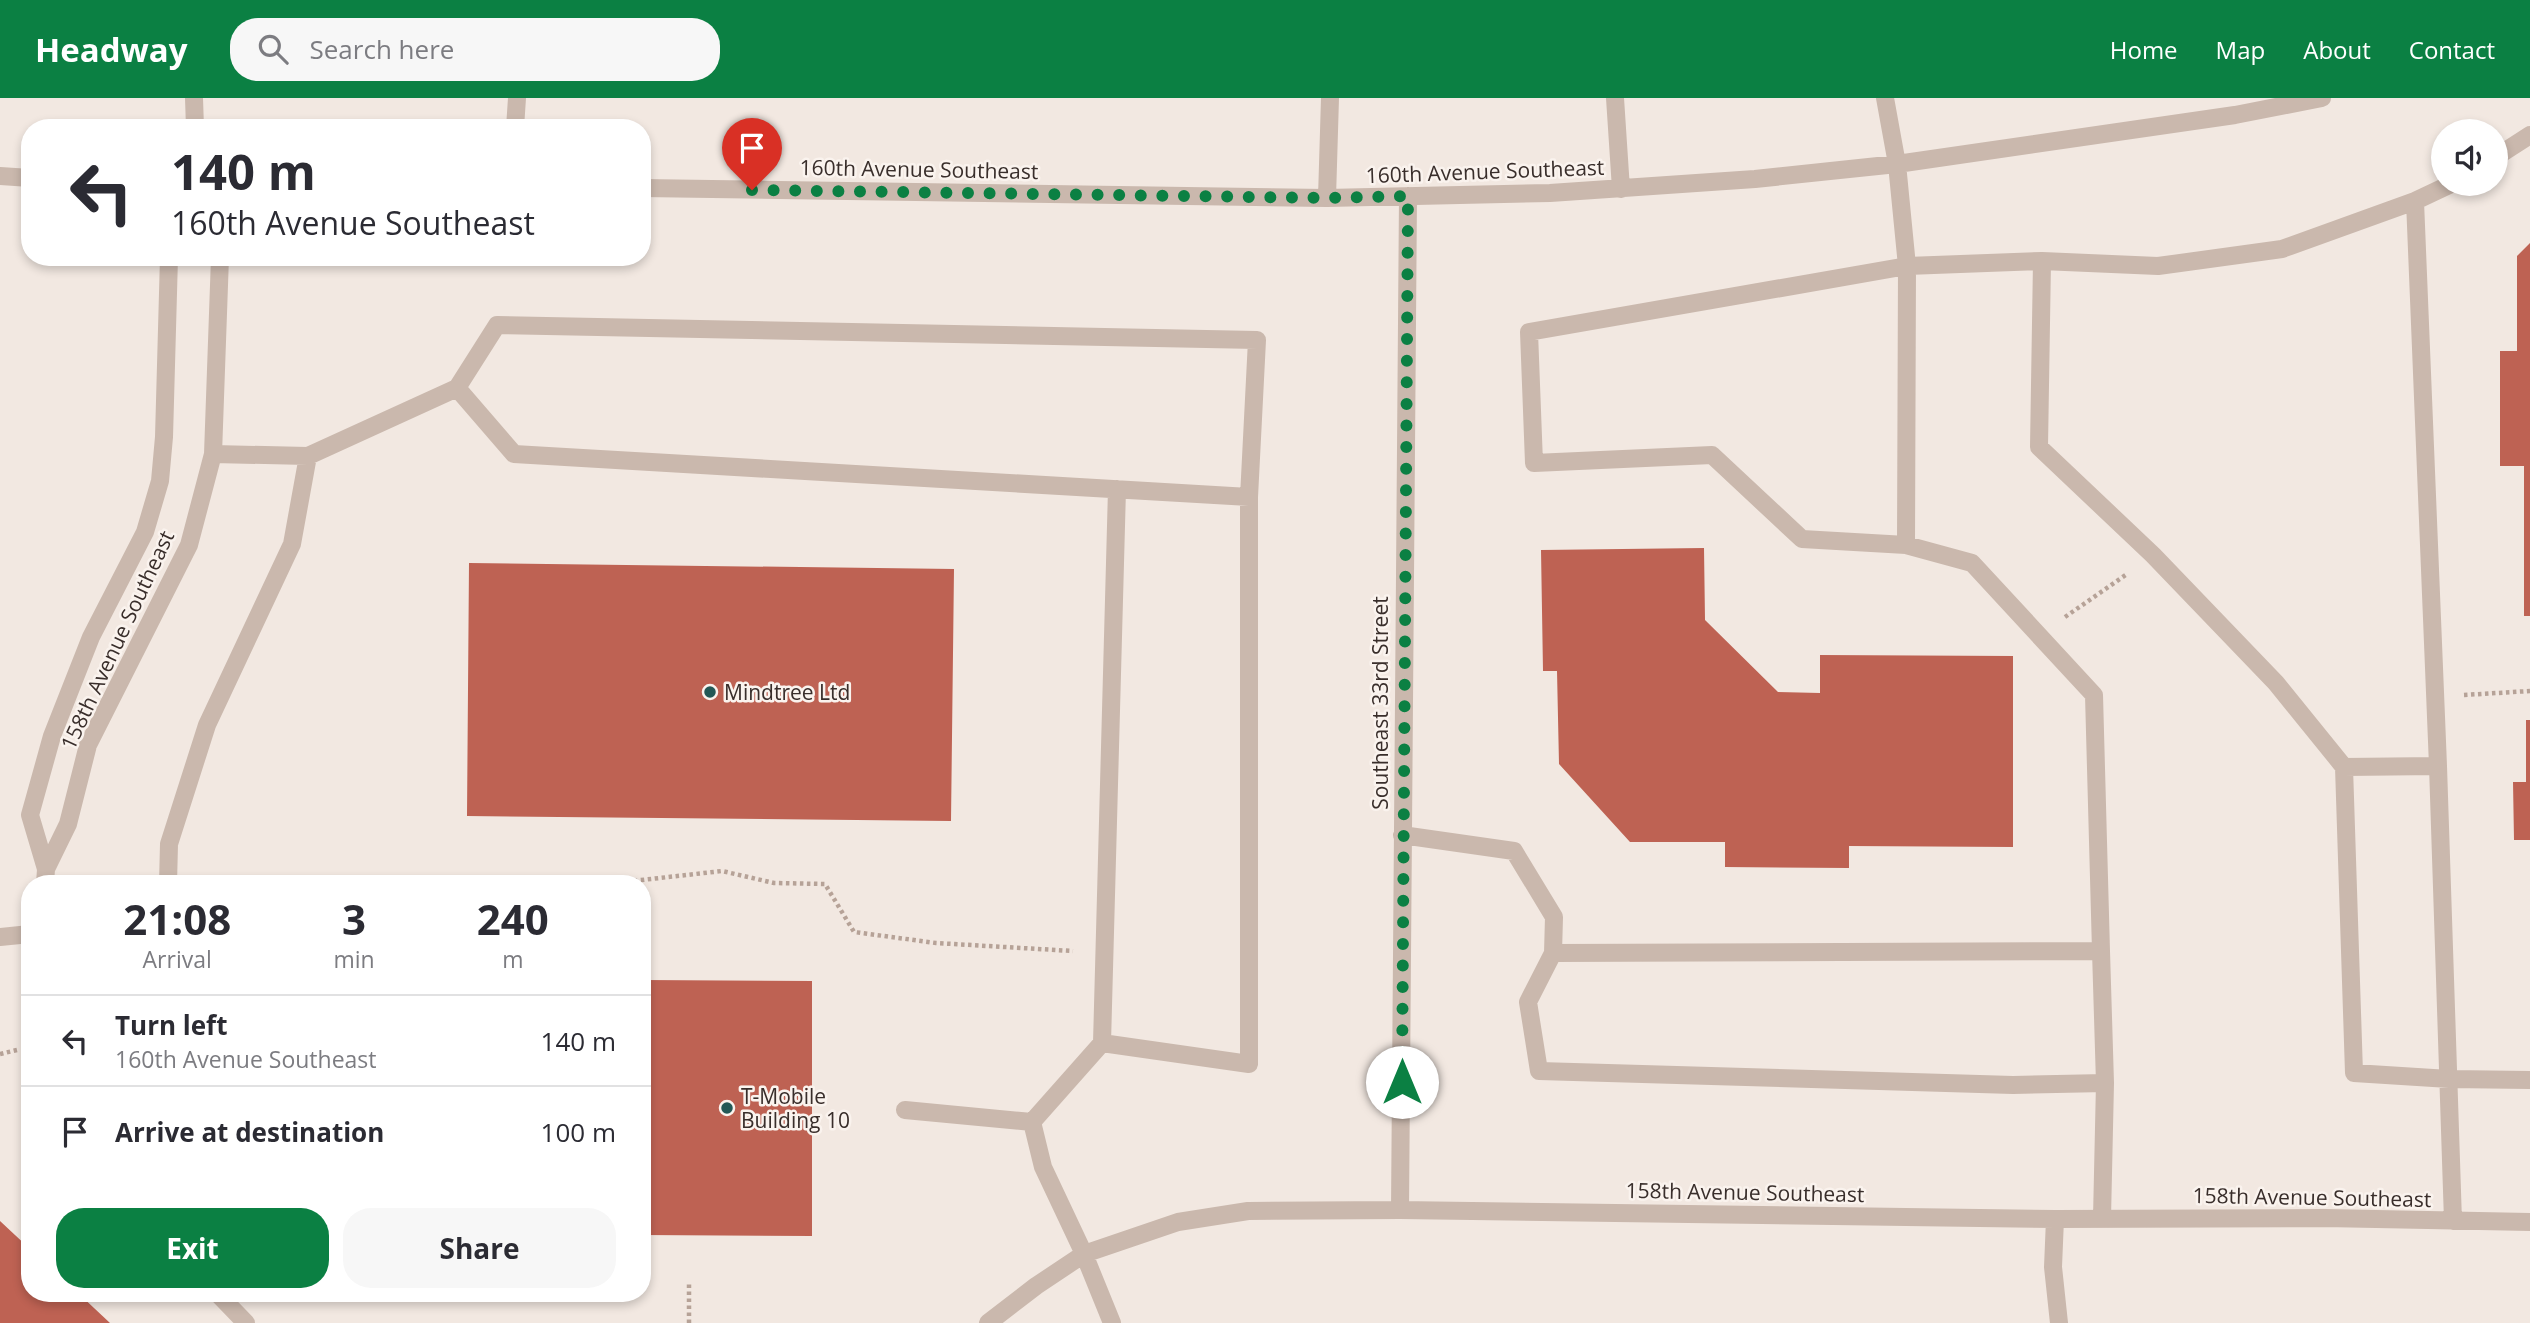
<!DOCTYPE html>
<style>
body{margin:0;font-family:"Open Sans",sans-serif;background:#f7f7f7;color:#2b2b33;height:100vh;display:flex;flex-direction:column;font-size:26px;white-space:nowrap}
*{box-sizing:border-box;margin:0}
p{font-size:23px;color:#7c7c81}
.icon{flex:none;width:38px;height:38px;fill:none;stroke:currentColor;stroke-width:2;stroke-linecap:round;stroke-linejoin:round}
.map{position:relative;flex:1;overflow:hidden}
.panel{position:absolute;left:21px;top:777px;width:630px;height:427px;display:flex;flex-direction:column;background:#fff;border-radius:28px;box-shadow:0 4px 10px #0003}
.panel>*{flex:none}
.guide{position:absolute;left:21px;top:21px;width:630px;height:147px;border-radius:28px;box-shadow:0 4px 10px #0003;background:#fff;color:#2b2b33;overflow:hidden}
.fabs{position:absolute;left:2431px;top:21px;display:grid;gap:14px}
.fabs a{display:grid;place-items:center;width:77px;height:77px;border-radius:50%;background:#fff;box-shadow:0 4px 10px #0003;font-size:35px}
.pin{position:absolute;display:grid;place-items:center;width:60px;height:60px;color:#fff;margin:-72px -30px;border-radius:50% 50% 50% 0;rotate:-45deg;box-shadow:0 0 7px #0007}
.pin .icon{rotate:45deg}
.me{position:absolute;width:77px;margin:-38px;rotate:0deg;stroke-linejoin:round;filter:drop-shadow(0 0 5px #0008)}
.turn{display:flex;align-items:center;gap:24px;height:147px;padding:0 35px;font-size:32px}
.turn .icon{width:91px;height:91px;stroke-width:2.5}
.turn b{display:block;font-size:49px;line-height:60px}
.eta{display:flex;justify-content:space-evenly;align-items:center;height:119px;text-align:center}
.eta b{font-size:42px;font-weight:700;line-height:49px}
.primary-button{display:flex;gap:14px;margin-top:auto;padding:14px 35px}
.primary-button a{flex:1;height:80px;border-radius:28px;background:#0b8043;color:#fff;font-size:28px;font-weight:700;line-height:80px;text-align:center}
.primary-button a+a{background:#f7f7f7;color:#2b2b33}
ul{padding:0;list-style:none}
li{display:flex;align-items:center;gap:21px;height:91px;padding:0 35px;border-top:2px solid #e1e1e2}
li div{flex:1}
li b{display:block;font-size:26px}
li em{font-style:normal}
header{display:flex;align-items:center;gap:42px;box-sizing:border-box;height:98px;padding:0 35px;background:#0b8043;color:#fff}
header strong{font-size:33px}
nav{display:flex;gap:38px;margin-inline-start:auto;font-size:24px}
.search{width:490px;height:63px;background:#f7f7f7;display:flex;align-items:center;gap:18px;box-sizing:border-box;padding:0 24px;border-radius:28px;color:#7c7c81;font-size:26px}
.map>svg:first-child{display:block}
.building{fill:#be6253}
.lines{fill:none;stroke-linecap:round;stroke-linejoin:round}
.path{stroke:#b6a297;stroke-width:4.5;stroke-dasharray:3.5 3.5;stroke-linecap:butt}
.minor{stroke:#cab8ad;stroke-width:18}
.route{stroke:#0b8043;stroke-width:12;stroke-dasharray:0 21.6}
.poi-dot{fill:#235856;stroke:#faf3ee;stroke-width:2.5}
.labels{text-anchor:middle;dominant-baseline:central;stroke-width:5;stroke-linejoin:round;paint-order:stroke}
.street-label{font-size:21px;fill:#392e2b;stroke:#faf3ee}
.poi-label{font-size:21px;fill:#392e2b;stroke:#faf3ee;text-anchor:start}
</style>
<header>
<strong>Headway</strong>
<div class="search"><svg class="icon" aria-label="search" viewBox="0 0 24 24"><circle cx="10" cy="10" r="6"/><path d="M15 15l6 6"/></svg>Search here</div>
<nav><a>Home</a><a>Map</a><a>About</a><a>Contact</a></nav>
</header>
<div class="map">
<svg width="2530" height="1225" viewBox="0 0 2530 1225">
<rect width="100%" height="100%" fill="#f2e8e1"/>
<path class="building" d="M2530,145V518H2524V368H2500V253H2517V158Z
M1704,450L1705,522L1778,594L1820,595V557L2013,558V749L1849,748V770L1725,769V744H1630L1559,666L1557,573H1543L1541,452Z
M469,465L954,471L951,723L467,718Z
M2526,622H2530V742H2514L2513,684H2526Z
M642,882L812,883V1138L642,1137Z
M0,1123L30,1151V1195H78L110,1225H0Z"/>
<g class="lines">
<path class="path" d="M2065,519L2127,476
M2464,597L2530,593
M606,786L722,773L774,785L825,786L854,834L936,845L1073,853
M0,956L17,952
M689,1225V1186"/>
<path class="minor" d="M194,0L195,30
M1615,0L1621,91
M1885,0L1897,66L1907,168L1906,447
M515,30L517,0
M2496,59L2530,37
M0,78L30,80
M642,90L1327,100L1550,95L1755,81L1897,66L2235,17L2322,0
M1327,100L1330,0
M2042,163L2039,349L2153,457L2276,585L2344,669L2438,668L2415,103
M213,356L308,358L457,290L497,227L1257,242L1249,399L514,356L457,290
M2438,668L2453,1123
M2344,669L2354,975L2449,981L2530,982
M1402,737L1514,753L1554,819L1553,855L2101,853L2094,597L1972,465L1906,447L1802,441L1712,357L1534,365L1529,234L1907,168L2042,163L2158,168L2282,151L2415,103L2451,86
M46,771L68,726L88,647L189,447L213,356L220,159
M45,786L46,771L30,717L52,638L91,539L145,434L160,383L164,339L169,159
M168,786L169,746L207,627L292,446L308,358
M0,839L30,836
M2101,853L2105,985
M1553,855L1528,904L1539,973L2013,987L2105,985L2102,1120
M1102,945L1249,966V399
M905,1012L1032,1024
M1400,1112L1408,98
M2055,1121L2053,1169L2059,1225
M217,1195L246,1225
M988,1225L1036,1188L1084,1156L1178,1124L1248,1113L1400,1112L2055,1121L2325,1120L2530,1124
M1112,1225L1084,1156L1043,1069L1032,1024L1102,945L1117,391"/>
</g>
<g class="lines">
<path class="route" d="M752,92L1327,100L1408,98L1402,984"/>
</g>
<g class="poi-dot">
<circle cx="710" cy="594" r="7"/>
<circle cx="727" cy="1010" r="7"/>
</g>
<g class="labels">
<g class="street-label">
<text transform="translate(919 71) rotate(1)">160th Avenue Southeast</text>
<text transform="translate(1485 73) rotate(-2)">160th Avenue Southeast</text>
<text transform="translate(117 542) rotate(-65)">158th Avenue Southeast</text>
<text transform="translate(1380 605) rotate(-90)">Southeast 33rd Street</text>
<text transform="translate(1745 1094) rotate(1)">158th Avenue Southeast</text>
<text transform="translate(2312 1099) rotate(1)">158th Avenue Southeast</text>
</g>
<g class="poi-label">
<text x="724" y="594">Mindtree Ltd</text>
<text x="741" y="998">T-Mobile<tspan x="741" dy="24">Building 10</tspan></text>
</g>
</g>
</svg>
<div class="fabs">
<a><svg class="icon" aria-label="sound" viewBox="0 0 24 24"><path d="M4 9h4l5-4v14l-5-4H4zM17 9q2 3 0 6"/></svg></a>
</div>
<div class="pin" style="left:752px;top:92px;background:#d93025"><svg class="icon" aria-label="arrive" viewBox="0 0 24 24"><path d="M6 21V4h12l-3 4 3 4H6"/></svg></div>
<svg class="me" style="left:1402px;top:984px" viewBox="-20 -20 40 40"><circle r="19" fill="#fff"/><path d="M0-13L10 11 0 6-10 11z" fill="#0b8043"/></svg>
<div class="guide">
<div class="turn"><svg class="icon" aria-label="left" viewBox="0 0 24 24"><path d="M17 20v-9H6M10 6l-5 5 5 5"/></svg><div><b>140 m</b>160th Avenue Southeast</div></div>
</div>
<section class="panel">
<div class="eta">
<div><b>21:08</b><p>Arrival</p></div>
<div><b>3</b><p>min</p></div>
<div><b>240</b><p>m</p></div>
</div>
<ul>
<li><svg class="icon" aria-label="left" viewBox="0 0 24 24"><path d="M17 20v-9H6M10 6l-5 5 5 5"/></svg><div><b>Turn left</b><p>160th Avenue Southeast</p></div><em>140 m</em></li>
<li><svg class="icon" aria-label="arrive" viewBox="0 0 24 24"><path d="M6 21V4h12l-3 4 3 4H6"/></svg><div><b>Arrive at destination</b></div><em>100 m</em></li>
</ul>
<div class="primary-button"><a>Exit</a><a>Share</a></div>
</section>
</div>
